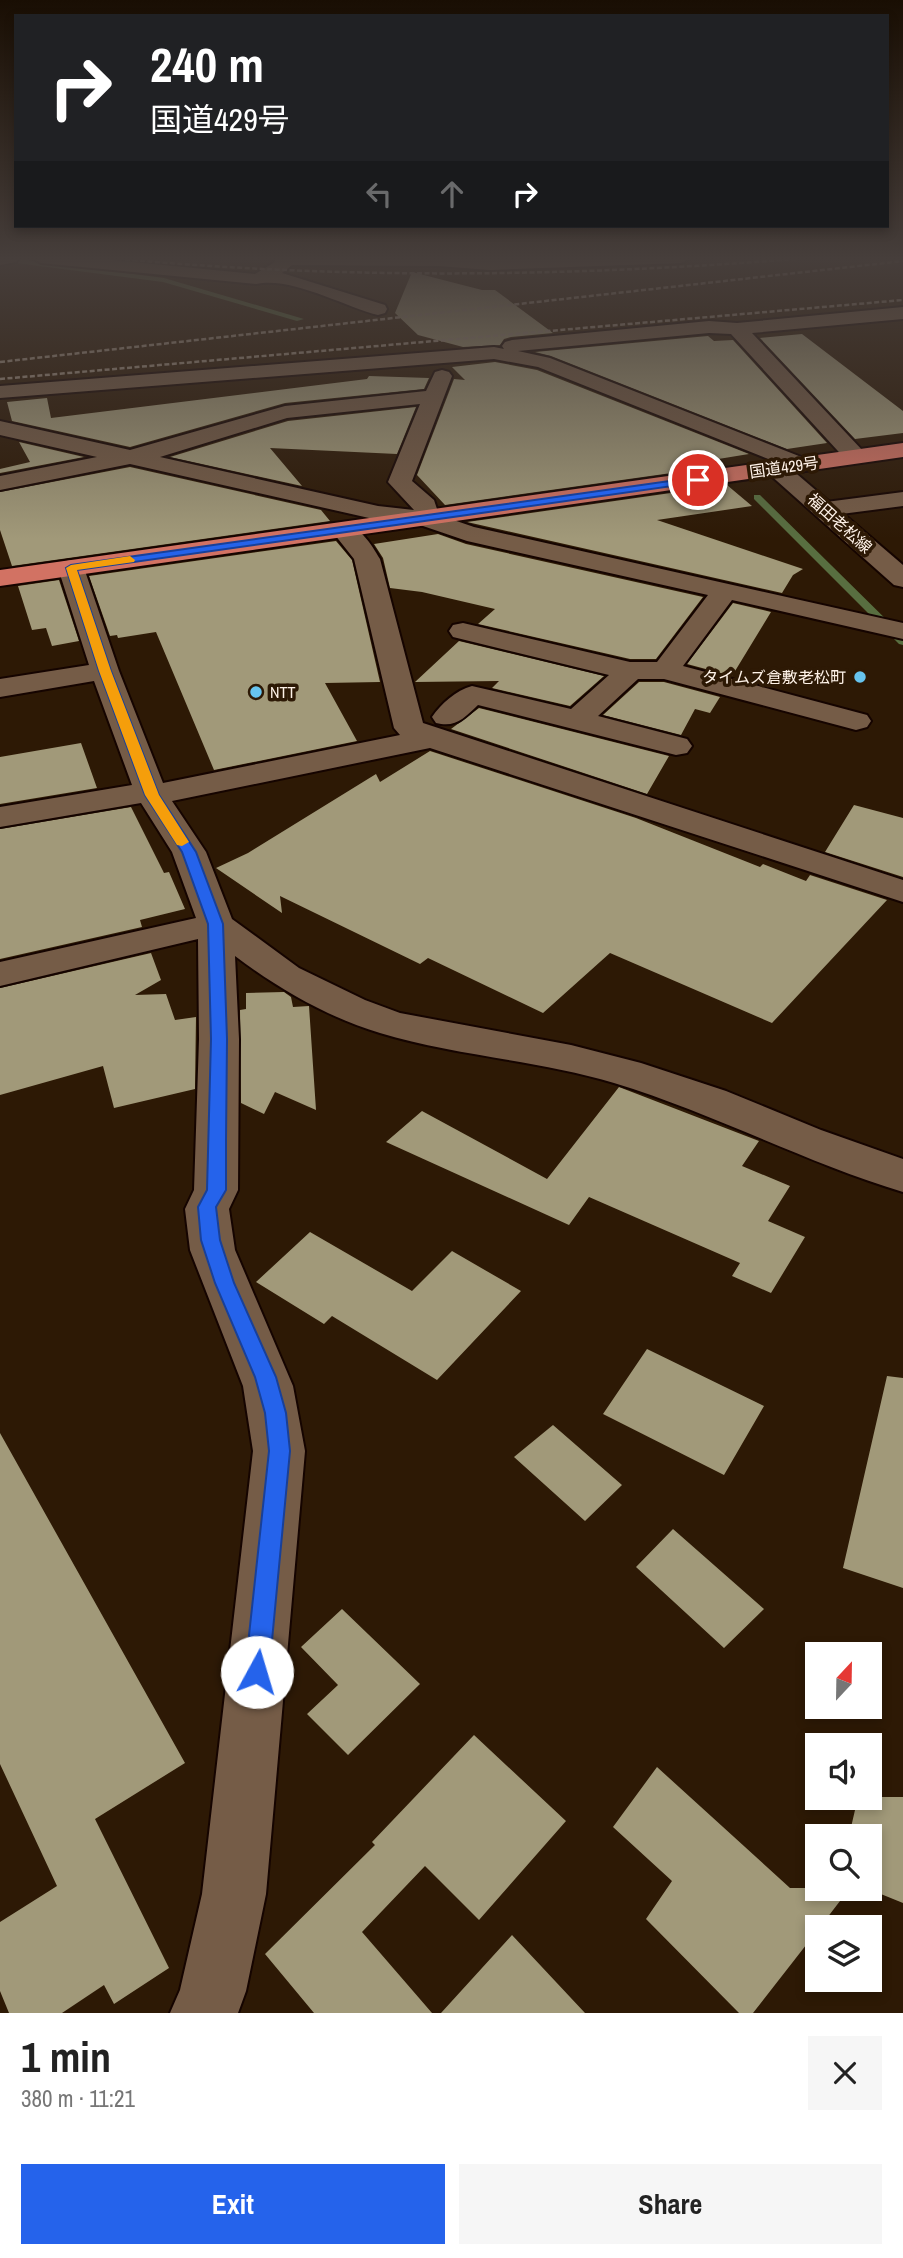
<!DOCTYPE html>
<meta charset="utf-8">
<style>
body{margin:0;font-family:"Archivo Narrow","Noto Sans JP",sans-serif;background:#f6f6f6;color:#222;height:100vh;display:flex;flex-direction:column;font-size:26px;white-space:nowrap}
*{box-sizing:border-box;margin:0}
p{font-size:23px;color:#767676}
.icon{flex:none;width:38px;height:38px;fill:none;stroke:currentColor;stroke-width:2;stroke-linecap:round;stroke-linejoin:round}
.map{position:relative;height:2013px;overflow:hidden}
.side{display:flex;flex-direction:column;background:#fff;flex:1}
.side>*{flex:none}
.banner{position:absolute;left:14px;top:14px;width:875px;height:214px;border-radius:0px;box-shadow:0 4px 10px #0003;background:#202124;color:#fff;overflow:hidden}
.needle{width:46px;rotate:22deg}
.fabs{position:absolute;left:805px;top:1642px;display:grid;gap:14px}
.fabs a{display:grid;place-items:center;width:77px;height:77px;border-radius:0px;background:#fff;box-shadow:0 4px 10px #0003;font-size:35px}
.pin{position:absolute;display:grid;place-items:center;width:60px;height:60px;color:#fff;margin:-30px;border:4px solid #fff;border-radius:50%;box-shadow:0 2px 7px #0007}
.me{position:absolute;width:77px;margin:-38px;rotate:6deg;stroke-linejoin:round;filter:drop-shadow(0 0 5px #0008)}
.turn{display:flex;align-items:center;gap:24px;height:147px;padding:0 21px;font-size:32px}
.turn .icon{width:91px;height:91px;stroke-width:2.5}
.turn b{display:block;font-size:49px;line-height:60px}
.lanes{display:flex;align-items:center;height:66px;padding:0 21px;background:#0003;justify-content:center;gap:35px;direction:ltr}
.lanes .off{opacity:.35}
.round{display:grid;place-items:center;flex:none;width:74px;height:74px;border-radius:0px;background:#f6f6f6}
.head{display:flex;align-items:center;justify-content:space-between;height:119px;padding:0 21px}
h1{font-size:42px;font-weight:800;line-height:52px}
.primary-button{display:flex;gap:14px;margin-top:auto;padding:14px 21px}
.primary-button a{flex:1;height:80px;border-radius:0px;background:#2563eb;color:#fff;font-size:28px;font-weight:800;line-height:80px;text-align:center}
.primary-button a+a{background:#f6f6f6;color:#222}
.map>svg:first-child{display:block}
.lines{fill:none;stroke-linecap:round;stroke-linejoin:round}
.stream{fill:#586e40;fill-rule:evenodd}
.building{fill:#a19979}
.minor-casing{stroke:#150400;stroke-width:4}
.secondary-casing{stroke:#150400;stroke-width:4}
.trunk-casing{stroke:#150400;stroke-width:4}
.minor{fill:#755c47;fill-rule:evenodd}
.secondary{fill:#755c47;fill-rule:evenodd}
.trunk{fill:#d27263;fill-rule:evenodd}
.rail{stroke:#a19283;stroke-width:2.5;stroke-dasharray:5 2.5;stroke-linecap:butt}
.route{fill:#2563eb;stroke:#184099;stroke-width:2}
.slow{fill:#f59e0b}
.poi-dot{fill:#67c4ef;stroke:#2d1905;stroke-width:2.5}
.labels{text-anchor:middle;dominant-baseline:central;stroke-width:7;stroke-linejoin:round;paint-order:stroke}
.far-street-label{font-size:16px;fill:#fef2e8;stroke:#2d1905}
.far-poi-label{font-size:16px;fill:#fef2e8;stroke:#2d1905;text-anchor:end}
</style>
<div class="map">
<svg width="903" height="2013" viewBox="0 0 903 2013">
<rect width="100%" height="100%" fill="#2d1905"/>
<g class="lines">
<path class="stream" d="M19,259L164,278L304,319L297,321L163,282L16,263Z
M754,495H760L903,636V645L899,644L754,499Z"/>
</g>
<path class="building" d="M412,272L482,290H495L553,333L511,337L504,339L500,345L463,347L418,335L395,313Z
M802,334L903,411V433L855,439L760,338Z
M708,336L714,341L733,340L827,443L787,449L551,356L535,352Z
M495,362L537,370L749,454L700,462L707,468L445,505L417,475L454,379L465,380L452,367Z
M369,376L429,378L424,389L285,403L130,447L12,421L7,402L47,398L51,418L367,379Z
M416,407L397,454L270,448L302,486L170,457L288,421Z
M19,442L84,457L0,473V469L30,462Z
M130,467L321,510L330,521L12,566L0,530V492Z
M727,485L752,506L657,520L803,569L793,575L782,593L467,522Z
M438,534L466,544L703,597L656,659H630L478,624L495,609L422,592L390,588L383,558L374,544Z
M336,541L352,560L380,682L325,683L357,741L214,770L156,632L118,638L117,635L110,636L89,576Z
M59,580L79,641L52,646L46,628L32,630L18,586Z
M733,603L771,612L732,676L687,664Z
M459,641L604,676L570,706L492,688L499,681L415,682Z
M639,682H664L720,697L710,713L695,709L681,735L603,715Z
M479,708L669,756L647,794L451,729Z
M81,743L97,788L0,804V757Z
M430,751L636,818L760,867L763,864L806,881L810,875L887,900L772,1023L610,953L543,1013L428,958L420,964L280,896L282,913L216,868L248,853L376,774L380,782Z
M854,805L903,818V877L825,852Z
M131,807L164,873L169,872L185,909L140,920L142,927L0,959V829Z
M151,953L161,980L135,995L166,994L175,1020L196,1017L195,1089L114,1108L103,1066L0,1095V988Z
M284,992L291,997L293,1007L309,1006L316,1110L275,1092L264,1114L241,1103L240,1010L246,1009V993Z
M619,1087L759,1141L742,1166L790,1186L768,1221L805,1237L771,1293L732,1276L740,1263L589,1197L569,1225L386,1142L422,1111L547,1179Z
M310,1232L412,1291L452,1251L521,1291L437,1380L332,1316L324,1324L256,1282Z
M647,1349L764,1406L724,1475L603,1414Z
M887,1376L903,1378V1588L843,1568Z
M553,1425L622,1485L585,1521L514,1457Z
M0,1433L185,1763L95,1819L169,1968L114,2004L104,1985L62,2013H9L0,1991V1922L57,1886L0,1764Z
M673,1529L764,1609L724,1648L636,1567Z
M342,1609L420,1684L348,1755L307,1714L338,1685L301,1647Z
M474,1735L566,1821L479,1920L425,1866L362,1932L432,2013H314L265,1954L375,1845L372,1842Z
M657,1767L790,1888H850L820,1927H817V1931L753,2013H739L646,1919L672,1881L613,1827Z
M858,1797H903V1903L866,1888H870V1836H849Z
M512,1935L585,2013H441Z"/>
<g class="lines">
<defs>
<path id="minor" d="M0,258H19L16,262L0,265Z
M32,258H91L255,274L275,262V258H690L681,263L490,270L439,266L292,265L282,273L385,305L387,309L385,313L378,315C343,306 291,276 256,284L41,263Z
M903,307V319L752,333L864,452L867,457L864,462H848L731,334L709,333L518,351L550,358L809,460L813,465L809,470L801,472L538,367L494,359L0,398V386L494,347L504,349L502,346L505,342L512,340L709,321L737,323Z
M442,370L449,372L452,376L412,481L434,500L439,515L474,527L903,623V639L732,600L683,666L867,715L871,721L867,727L856,730L664,679H638L598,716L687,739L692,746L687,753L676,755L478,705C464,718 456,728 436,723L432,717C441,704 456,690 472,686L571,709L609,675L453,637L449,631L453,625L463,623L630,662H657L708,595L467,541L423,526L378,520L130,464L0,490V476L97,457L0,435V421L130,450L285,406L426,391L435,372ZM420,404L388,482L414,510L378,506L160,457L287,418Z
M903,492V506L826,516L817,514L814,509L817,504L826,502Z
M343,523C361,527 371,544 380,559L423,723L903,880V902L430,748L172,801L206,852L232,919L299,968L365,1000L400,1013L571,1045L641,1063L726,1091L821,1130L903,1159V1192C804,1162 713,1113 614,1083C538,1060 455,1056 380,1033C327,1017 279,989 235,956L239,1039L238,1190L229,1209L235,1250L293,1386L305,1451L266,1894L246,1991L238,2013H170L180,1990L202,1894L253,1451L243,1386L190,1250L185,1209L194,1190L199,1039L198,939L0,986V962L196,918L172,852L141,803L0,827V807L132,785L94,681L0,697V679L89,665L58,568L62,562L71,560L80,562L84,568L119,671L163,783L400,735L394,728L354,559L331,530L334,525Z"/>
<path id="secondary" d="M776,461L784,463L903,565V587L894,585L768,473L764,468L768,463Z"/>
<path id="trunk" d="M903,443V457L0,586V570Z"/>
</defs>
<use href="#minor" class="minor-casing"/>
<use href="#secondary" class="secondary-casing"/>
<use href="#trunk" class="trunk-casing"/>
<use href="#minor" class="minor"/>
<use href="#secondary" class="secondary"/>
<use href="#trunk" class="trunk"/>
<path class="rail" d="M110,258C345,280 573,277 808,258
M0,362L903,261
M0,379L903,300"/>
</g>
<linearGradient id="sky" x2="0" y2="1"><stop stop-color="#190e03"/><stop offset="0.48" stop-color="#463e3b"/><stop offset="1" stop-color="#463e3b" stop-opacity="0"/></linearGradient>
<rect width="903" height="539" fill="url(#sky)"/>
<path class="route" d="M698,477L701,478V482L77,570L111,671L159,795L196,852L223,924L227,1039L226,1140V1190L216,1207L220,1240L234,1283L276,1377L286,1413L290,1451L269,1672L265,1680L257,1684L249,1680L245,1672L269,1451L265,1413L255,1377L215,1283L201,1240L198,1207L207,1190L211,1039L208,924L182,852L145,795L99,671L66,568L71,565Z"/>
<path class="slow" d="M130,556L135,560L134,562L77,570L111,671L159,795L189,842L182,846L177,845L145,795L99,671L66,568L71,565Z"/>
<g class="poi-dot">
<circle cx="860" cy="677" r="7"/>
<circle cx="256" cy="692" r="7"/>
</g>
<g class="labels">
<g class="far-street-label">
<text transform="translate(784 467) rotate(-8)">国道429号</text>
<text transform="translate(840 523) rotate(42)">福田老松線</text>
</g>
<g class="far-poi-label">
<text x="846" y="677">タイムズ倉敷老松町</text>
<text x="270" y="692" text-anchor="start">NTT</text>
</g>
</g>
</svg>
<div class="fabs">
<a><svg class="needle" viewBox="-14 -14 28 28"><path d="M0-13l5 13h-10z" fill="#e53935"/><path d="M0 13l5-13h-10z" fill="#767676"/></svg></a>
<a><svg class="icon" aria-label="sound" viewBox="0 0 24 24"><path d="M4 9h4l5-4v14l-5-4H4zM17 9q2 3 0 6"/></svg></a>
<a><svg class="icon" aria-label="search" viewBox="0 0 24 24"><circle cx="10" cy="10" r="6"/><path d="M15 15l6 6"/></svg></a>
<a><svg class="icon" aria-label="layers" viewBox="0 0 24 24"><path d="M12 4l9 5-9 5-9-5zM3 14l9 5 9-5"/></svg></a>
</div>
<div class="pin" style="left:698px;top:480px;background:#d93025"><svg class="icon" aria-label="arrive" viewBox="0 0 24 24"><path d="M6 21V4h12l-3 4 3 4H6"/></svg></div>
<svg class="me" style="left:257px;top:1672px" viewBox="-20 -20 40 40"><circle r="19" fill="#fff"/><path d="M0-13L10 11 0 6-10 11z" fill="#2563eb"/></svg>
<div class="banner">
<div class="turn"><svg class="icon" aria-label="right" viewBox="0 0 24 24"><path d="M7 20v-9h11M14 6l5 5-5 5"/></svg><div><b>240 m</b>国道429号</div></div>
<div class="lanes"><svg class="icon off" aria-label="left" viewBox="0 0 24 24"><path d="M17 20v-9H6M10 6l-5 5 5 5"/></svg><svg class="icon off" aria-label="ahead" viewBox="0 0 24 24"><path d="M12 20V5M6 11l6-6 6 6"/></svg><svg class="icon" aria-label="right" viewBox="0 0 24 24"><path d="M7 20v-9h11M14 6l5 5-5 5"/></svg></div>
</div>
</div>
<section class="side">
<div class="head"><div><h1>1 min</h1><p>380 m · 11:21</p></div><a class="round"><svg class="icon" aria-label="close" viewBox="0 0 24 24"><path d="M6 6l12 12M18 6L6 18"/></svg></a></div>
<div class="primary-button"><a>Exit</a><a>Share</a></div>
</section>
